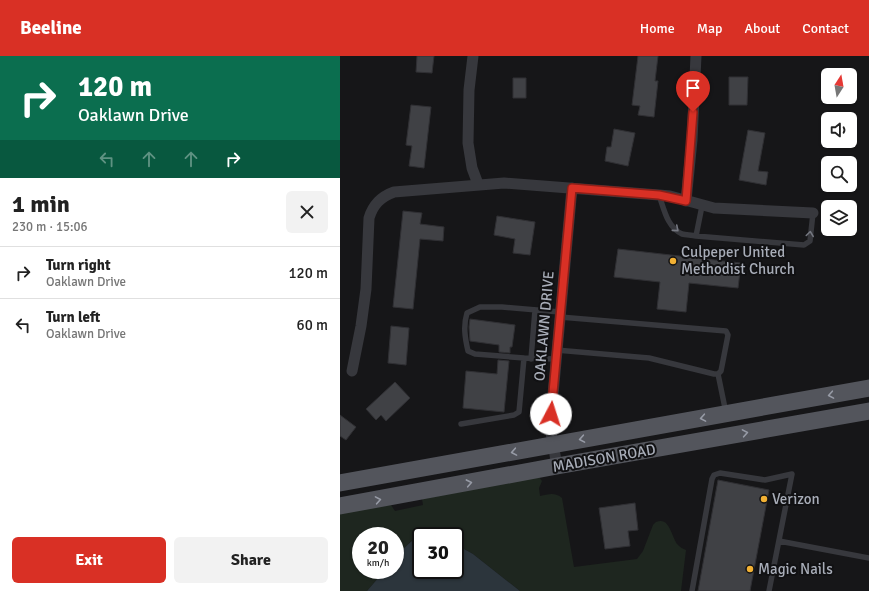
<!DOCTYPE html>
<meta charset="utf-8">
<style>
body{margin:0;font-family:Signika,sans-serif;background:#f2f2f2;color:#222;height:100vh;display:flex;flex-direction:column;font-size:15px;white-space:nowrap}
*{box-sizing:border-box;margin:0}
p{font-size:13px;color:#767676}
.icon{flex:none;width:22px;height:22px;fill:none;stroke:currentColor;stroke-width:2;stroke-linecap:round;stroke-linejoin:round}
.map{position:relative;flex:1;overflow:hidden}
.sheet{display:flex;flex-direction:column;background:#fff;width:340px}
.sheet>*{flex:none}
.guide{background:#0b6e4f;color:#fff;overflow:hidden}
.needle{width:26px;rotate:11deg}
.controls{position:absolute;left:481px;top:12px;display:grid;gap:8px}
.controls a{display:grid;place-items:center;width:36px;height:36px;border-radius:6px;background:#fff;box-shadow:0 1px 3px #0004;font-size:20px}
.speed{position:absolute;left:12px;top:471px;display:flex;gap:8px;font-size:20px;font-weight:700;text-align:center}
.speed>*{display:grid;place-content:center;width:52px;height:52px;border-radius:50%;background:#fff;box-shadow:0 1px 3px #0004;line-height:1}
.speed small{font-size:10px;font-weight:400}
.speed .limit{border:2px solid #111;border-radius:6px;background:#fff;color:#111}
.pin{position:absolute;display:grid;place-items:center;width:34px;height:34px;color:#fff;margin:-41px -17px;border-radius:50% 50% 50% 0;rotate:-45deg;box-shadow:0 0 4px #0007}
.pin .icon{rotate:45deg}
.me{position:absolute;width:44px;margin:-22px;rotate:5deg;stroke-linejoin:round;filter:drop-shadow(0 0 3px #0008)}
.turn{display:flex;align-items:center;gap:14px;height:84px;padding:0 12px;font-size:18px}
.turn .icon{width:52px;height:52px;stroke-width:2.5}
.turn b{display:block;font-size:28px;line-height:34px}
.lanes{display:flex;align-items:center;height:38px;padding:0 12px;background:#0003;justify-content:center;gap:20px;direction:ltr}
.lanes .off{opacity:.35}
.round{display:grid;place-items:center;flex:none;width:42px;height:42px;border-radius:6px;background:#f2f2f2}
.headline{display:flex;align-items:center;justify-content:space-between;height:68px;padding:0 12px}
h1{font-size:24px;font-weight:700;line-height:30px}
.cta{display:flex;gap:8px;margin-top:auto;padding:8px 12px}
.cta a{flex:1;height:46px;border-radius:6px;background:#d93025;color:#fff;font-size:16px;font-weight:700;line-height:46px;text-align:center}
.cta a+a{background:#f2f2f2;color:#222}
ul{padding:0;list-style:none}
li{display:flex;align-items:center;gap:12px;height:52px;padding:0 12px;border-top:1px solid #e0e0e0}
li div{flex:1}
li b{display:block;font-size:15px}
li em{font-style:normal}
header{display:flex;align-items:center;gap:24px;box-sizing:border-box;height:56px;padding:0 20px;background:#d93025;color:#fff}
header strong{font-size:19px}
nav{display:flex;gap:22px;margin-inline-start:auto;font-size:14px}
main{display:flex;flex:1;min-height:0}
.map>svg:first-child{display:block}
.green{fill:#1e261f}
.water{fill:#2c353c}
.building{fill:#404145;stroke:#303034}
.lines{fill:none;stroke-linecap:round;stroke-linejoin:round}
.service{stroke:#37383d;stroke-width:5.5}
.minor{stroke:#37383d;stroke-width:11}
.primary{stroke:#53555c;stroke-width:17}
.oneway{stroke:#757881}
.oneway2{stroke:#979ba6}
.route-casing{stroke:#8d1f18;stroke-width:10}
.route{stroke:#d93025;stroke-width:7}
.poi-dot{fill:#f2b134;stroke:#111113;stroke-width:1.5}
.labels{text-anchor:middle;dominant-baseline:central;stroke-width:4;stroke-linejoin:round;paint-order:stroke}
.poi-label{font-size:15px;fill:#a8adb8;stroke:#111113;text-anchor:start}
.street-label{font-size:15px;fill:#a8adb8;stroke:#111113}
</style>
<header>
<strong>Beeline</strong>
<nav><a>Home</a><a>Map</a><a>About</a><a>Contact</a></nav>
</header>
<main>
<section class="sheet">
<div class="guide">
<div class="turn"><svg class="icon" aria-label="right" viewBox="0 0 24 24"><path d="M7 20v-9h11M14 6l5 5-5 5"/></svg><div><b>120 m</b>Oaklawn Drive</div></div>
<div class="lanes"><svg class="icon off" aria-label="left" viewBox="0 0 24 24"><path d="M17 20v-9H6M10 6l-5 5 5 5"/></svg><svg class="icon off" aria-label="ahead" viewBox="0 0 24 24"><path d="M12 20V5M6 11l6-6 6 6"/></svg><svg class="icon off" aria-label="ahead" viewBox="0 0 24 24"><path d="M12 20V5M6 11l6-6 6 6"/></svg><svg class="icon" aria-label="right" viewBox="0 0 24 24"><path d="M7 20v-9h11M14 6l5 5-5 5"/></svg></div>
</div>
<div class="headline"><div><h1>1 min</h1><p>230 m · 15:06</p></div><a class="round"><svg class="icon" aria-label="close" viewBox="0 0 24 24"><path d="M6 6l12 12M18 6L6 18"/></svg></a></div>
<ul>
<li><svg class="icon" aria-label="right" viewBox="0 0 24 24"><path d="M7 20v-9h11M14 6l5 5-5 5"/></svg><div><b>Turn right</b><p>Oaklawn Drive</p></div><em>120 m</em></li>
<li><svg class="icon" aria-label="left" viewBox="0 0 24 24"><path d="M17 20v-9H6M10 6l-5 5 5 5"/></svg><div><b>Turn left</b><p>Oaklawn Drive</p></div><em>60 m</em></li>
</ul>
<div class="cta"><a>Exit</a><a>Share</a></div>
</section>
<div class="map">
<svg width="529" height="535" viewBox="0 0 529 535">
<rect width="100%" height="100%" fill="#161618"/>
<path class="green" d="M199,421L202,425L199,432L200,440C209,438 215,436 222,442L234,511L297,503L303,495L313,469L316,466C330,460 331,481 338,489C340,491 343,493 346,494L341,535H180L133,498L115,488V480C106,480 84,478 77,481C68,486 62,496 55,503V480H21V514H45L27,535H0V457L51,449L55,455L83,449L82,443Z"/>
<path class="water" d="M84,479L91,480H81V514H115V488L133,498L180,535H27L45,514H55V503C63,494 71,482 84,479Z"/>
<path class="building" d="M77,0H94L92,17L76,16Z
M298,0H318L315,25H318L314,61L298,59L300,50L292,49Z
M389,21H408L407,49H389Z
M173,22H186V42H173Z
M71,49L91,51L84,112L69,110L72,90L66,89Z
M274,73L295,77L288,110L265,105L267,91H271Z
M408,74L425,77L418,115L428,116L426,129L399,124Z
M63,155L82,157L80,168L104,171L103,185L80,183L73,253L53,251Z
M157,160L195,166L190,199L173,197L175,183L154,179Z
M278,193L401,207L398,232L349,227L346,256L317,253L320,226L274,221Z
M130,263L175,269L172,291H170V297L159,296V289L130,285L129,271Z
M51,270L69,272L66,309L48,307Z
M158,304L169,305L164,356L123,352L126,315L157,318Z
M55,326L70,342L46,365L41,359L36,364L26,353Z
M0,359L16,371L6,384L0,380Z
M378,424L429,434L410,535H358Z
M295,447L298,474L288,475L290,490L265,493L259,452Z"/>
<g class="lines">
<path class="service" d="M319,139C324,153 327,171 342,178C346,179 351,179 356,180L464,189L470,185L473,157
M356,180L362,150
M216,294L309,302L374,318H378L381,315L388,279L386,275L220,261
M191,303L195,254
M215,303L184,302L135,298L128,295C125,282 123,270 127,257L140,251H162L220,256
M378,318L386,357
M121,368L174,359L179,356L184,302
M439,485L529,502
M352,535L372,423L374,419L380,417L425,424L452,418L429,535"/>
<path class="minor" d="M133,0L129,34L128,87L132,112L138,128
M346,145L352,84L356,0
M12,315L21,270L26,233L29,162C33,149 40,141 54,136L164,127L319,139L330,140L374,152L473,157
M217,410L210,371L232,132"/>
<path class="primary" d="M0,427L529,332
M0,450L217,410L529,355"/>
</g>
<defs><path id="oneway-chevron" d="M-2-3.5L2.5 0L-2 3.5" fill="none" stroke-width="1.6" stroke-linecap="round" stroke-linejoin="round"/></defs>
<g class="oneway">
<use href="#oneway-chevron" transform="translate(336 173) rotate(40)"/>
<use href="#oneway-chevron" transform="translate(470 178) rotate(-82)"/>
</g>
<g class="oneway2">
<use href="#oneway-chevron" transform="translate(491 339) rotate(170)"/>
<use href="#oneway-chevron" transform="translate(363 362) rotate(170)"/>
<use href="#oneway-chevron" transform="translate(405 377) rotate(-10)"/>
<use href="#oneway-chevron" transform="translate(242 383) rotate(170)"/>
<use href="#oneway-chevron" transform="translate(174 396) rotate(170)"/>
<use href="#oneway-chevron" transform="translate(129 427) rotate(-11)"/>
<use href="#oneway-chevron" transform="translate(38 444) rotate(-10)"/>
</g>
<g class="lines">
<defs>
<path id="route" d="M211,358L232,132L319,139L346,145L353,56"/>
</defs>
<use href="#route" class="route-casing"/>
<use href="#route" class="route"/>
</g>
<g class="poi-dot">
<circle cx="333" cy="205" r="4"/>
<circle cx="424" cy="443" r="4"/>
<circle cx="410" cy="513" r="4"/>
</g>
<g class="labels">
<g class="poi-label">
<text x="341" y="196">Culpeper United<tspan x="341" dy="17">Methodist Church</tspan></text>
<text x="432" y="443">Verizon</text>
<text x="418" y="513">Magic Nails</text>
</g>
<g class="street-label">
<text transform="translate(204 270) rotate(-85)">OAKLAWN DRIVE</text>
<text transform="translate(264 402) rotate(-10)">MADISON ROAD</text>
</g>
</g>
</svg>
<div class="controls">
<a><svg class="needle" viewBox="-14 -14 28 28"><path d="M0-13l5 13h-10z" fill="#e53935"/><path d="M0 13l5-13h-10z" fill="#767676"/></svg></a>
<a><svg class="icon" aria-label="sound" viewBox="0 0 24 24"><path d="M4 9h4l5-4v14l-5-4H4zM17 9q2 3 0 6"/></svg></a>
<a><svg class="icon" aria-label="search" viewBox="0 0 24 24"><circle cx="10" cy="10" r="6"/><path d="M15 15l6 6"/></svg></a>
<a><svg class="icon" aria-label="layers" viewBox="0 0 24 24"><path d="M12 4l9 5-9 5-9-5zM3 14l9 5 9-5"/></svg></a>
</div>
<div class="speed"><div>20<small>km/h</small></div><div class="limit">30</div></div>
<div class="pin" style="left:353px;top:56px;background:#d93025"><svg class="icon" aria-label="arrive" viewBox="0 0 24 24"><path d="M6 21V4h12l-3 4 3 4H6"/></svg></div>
<svg class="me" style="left:211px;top:358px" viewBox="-20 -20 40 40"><circle r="19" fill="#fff"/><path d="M0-13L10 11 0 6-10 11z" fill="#d93025"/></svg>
</div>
</main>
